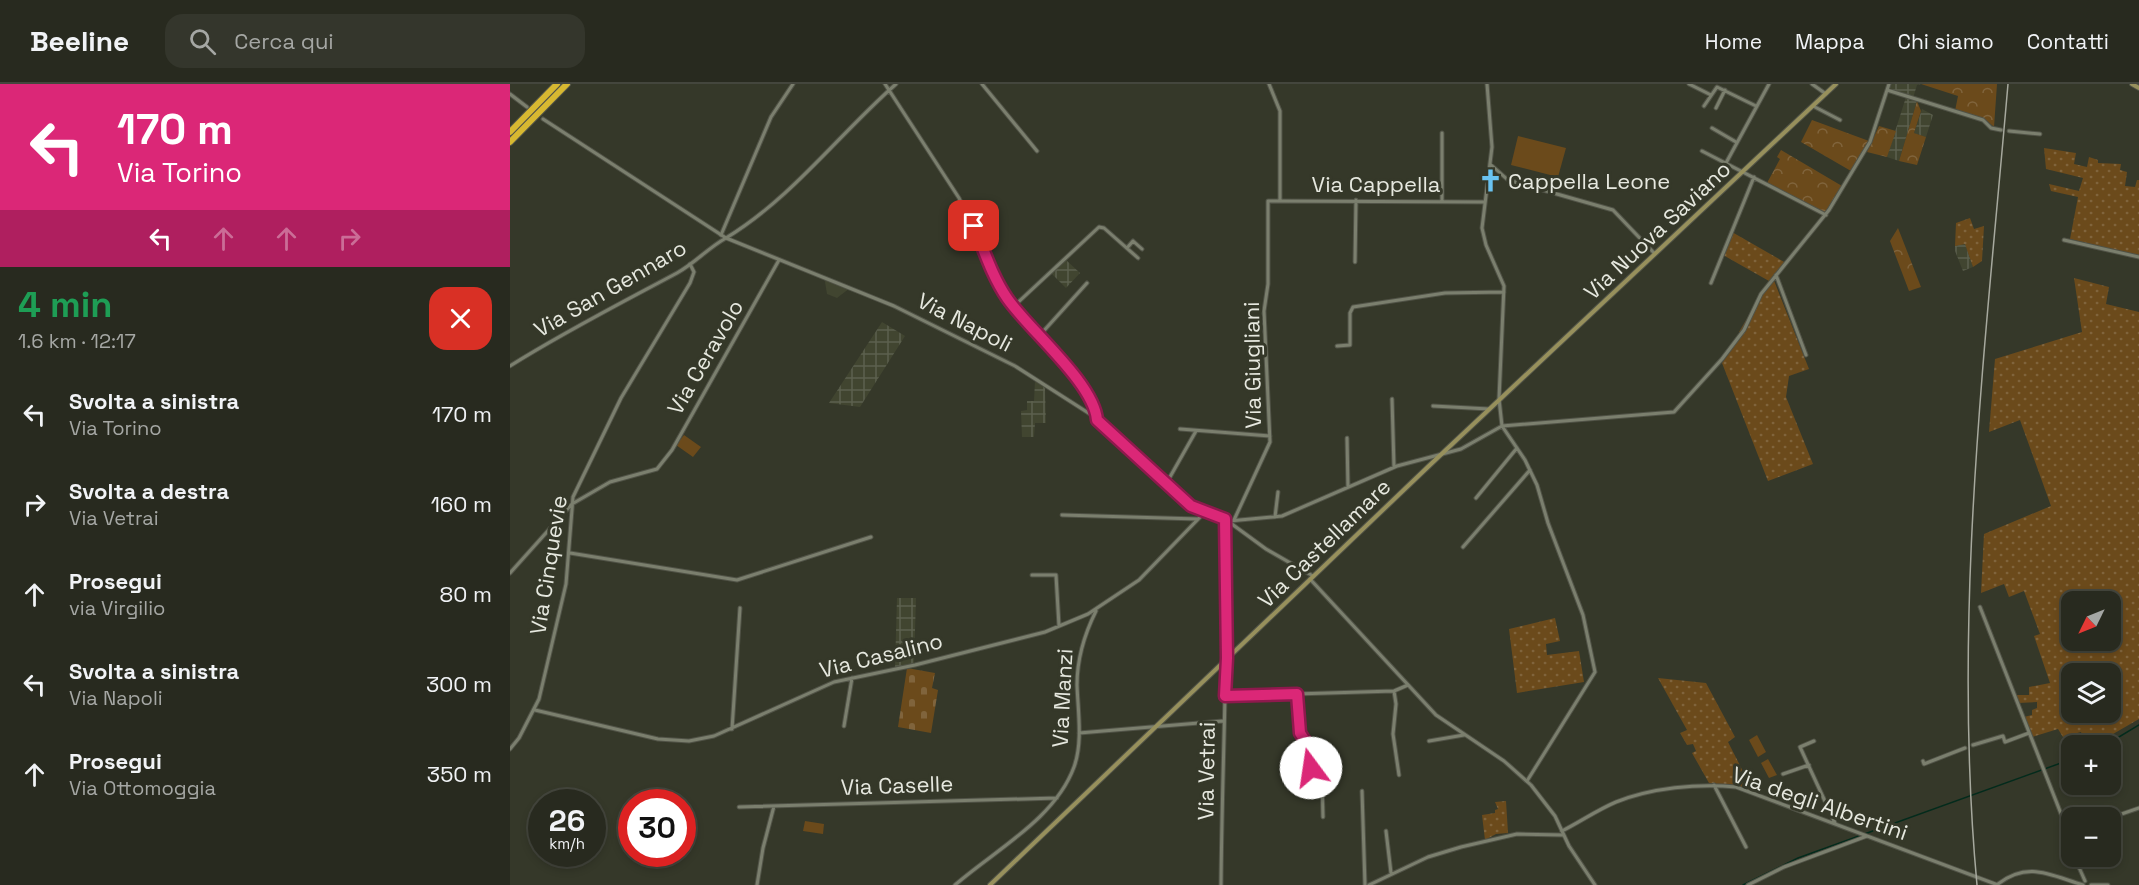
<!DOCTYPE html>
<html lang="it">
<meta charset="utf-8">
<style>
body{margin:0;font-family:"Space Grotesk",sans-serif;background:#34362c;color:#f1f3f6;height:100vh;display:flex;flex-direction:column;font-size:22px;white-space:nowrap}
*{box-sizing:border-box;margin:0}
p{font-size:20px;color:#a5a7a4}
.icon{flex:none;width:33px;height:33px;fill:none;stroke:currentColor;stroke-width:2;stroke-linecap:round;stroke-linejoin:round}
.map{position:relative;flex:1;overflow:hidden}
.drawer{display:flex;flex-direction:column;background:#282a1f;width:510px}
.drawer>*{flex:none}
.hud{background:#db2777;color:#fff;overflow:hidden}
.needle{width:39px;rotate:227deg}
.fabs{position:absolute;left:1551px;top:507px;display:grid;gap:12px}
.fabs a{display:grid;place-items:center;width:60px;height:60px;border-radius:12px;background:#282a1f;box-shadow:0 3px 9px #0003,0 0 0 2px #44463d;font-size:30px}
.speed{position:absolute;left:18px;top:705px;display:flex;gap:12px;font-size:30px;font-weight:700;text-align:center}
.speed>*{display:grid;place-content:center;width:78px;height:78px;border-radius:50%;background:#282a1f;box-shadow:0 3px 9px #0003,0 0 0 2px #44463d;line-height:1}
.speed small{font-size:15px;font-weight:400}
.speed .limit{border:9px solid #d22;background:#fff;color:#111}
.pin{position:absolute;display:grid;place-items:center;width:51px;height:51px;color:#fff;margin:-26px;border-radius:12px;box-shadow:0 3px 9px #0006}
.me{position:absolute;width:66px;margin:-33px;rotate:346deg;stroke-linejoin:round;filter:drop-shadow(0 0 4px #0008)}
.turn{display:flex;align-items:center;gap:21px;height:126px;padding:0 18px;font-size:27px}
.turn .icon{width:78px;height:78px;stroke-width:2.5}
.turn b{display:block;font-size:42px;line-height:51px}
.lanes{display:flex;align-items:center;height:57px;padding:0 18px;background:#0003;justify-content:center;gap:30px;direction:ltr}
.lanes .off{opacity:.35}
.round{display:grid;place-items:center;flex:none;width:63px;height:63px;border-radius:18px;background:#34362c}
.headline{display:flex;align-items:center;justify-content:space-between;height:102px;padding:0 18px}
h1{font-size:36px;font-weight:700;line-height:45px;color:#1e9e55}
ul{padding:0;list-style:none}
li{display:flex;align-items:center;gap:18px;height:90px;padding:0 18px}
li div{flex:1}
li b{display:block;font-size:22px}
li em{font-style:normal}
header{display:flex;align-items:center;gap:36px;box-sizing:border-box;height:84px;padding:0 30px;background:#282a1f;border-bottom:2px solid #44463d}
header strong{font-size:28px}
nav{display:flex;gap:33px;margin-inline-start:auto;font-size:21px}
.search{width:420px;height:54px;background:#34362c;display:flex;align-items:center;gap:15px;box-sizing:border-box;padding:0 21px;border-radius:18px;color:#a5a7a4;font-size:22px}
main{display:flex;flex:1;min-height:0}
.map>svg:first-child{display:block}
.built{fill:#414530}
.industrial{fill:url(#industrial-grid)}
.grass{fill:url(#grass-dots);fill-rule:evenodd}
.forest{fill:url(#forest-crowns)}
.cemetery{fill:url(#cemetery-stones)}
.pitch{fill:#6b4a1b}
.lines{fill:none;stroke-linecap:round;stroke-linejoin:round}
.stream{stroke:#032b1c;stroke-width:1.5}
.minor-casing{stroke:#515347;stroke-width:5}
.tertiary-casing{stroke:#515347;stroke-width:5}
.secondary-casing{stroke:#515347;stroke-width:6}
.motorway-casing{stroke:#515347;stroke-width:8}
.minor{stroke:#7b7f6e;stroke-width:3}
.tertiary{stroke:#7b7f6e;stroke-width:3}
.secondary{stroke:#97905c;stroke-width:4}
.motorway{stroke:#d7b831;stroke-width:6}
.rail{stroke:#a7a99e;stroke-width:1.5}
.route-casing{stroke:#8e194d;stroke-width:15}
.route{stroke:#db2777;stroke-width:10}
.labels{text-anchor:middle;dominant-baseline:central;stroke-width:6;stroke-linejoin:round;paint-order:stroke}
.poi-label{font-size:22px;fill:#e6e8df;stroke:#353829;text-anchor:start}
.street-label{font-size:22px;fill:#e6e8df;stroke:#353829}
</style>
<header>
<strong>Beeline</strong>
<div class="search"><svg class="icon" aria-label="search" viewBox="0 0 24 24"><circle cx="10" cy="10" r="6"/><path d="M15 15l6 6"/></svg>Cerca qui</div>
<nav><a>Home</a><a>Mappa</a><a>Chi siamo</a><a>Contatti</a></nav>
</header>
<main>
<section class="drawer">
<div class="hud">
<div class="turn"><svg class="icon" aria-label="left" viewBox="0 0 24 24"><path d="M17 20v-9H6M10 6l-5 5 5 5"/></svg><div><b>170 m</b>Via Torino</div></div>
<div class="lanes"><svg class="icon" aria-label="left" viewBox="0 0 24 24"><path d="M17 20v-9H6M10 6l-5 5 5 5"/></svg><svg class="icon off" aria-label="ahead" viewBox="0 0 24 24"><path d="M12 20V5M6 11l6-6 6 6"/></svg><svg class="icon off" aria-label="ahead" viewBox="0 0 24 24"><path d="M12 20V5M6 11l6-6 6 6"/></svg><svg class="icon off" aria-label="right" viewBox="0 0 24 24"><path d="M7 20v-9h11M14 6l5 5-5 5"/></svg></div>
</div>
<div class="headline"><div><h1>4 min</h1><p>1.6 km · 12:17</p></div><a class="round" style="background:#d93025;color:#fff"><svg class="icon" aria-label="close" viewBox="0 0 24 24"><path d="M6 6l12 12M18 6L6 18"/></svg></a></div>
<ul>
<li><svg class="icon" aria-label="left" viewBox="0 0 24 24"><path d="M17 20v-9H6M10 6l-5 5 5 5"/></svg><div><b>Svolta a sinistra</b><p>Via Torino</p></div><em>170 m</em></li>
<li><svg class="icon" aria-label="right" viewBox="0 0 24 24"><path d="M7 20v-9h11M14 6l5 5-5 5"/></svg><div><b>Svolta a destra</b><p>Via Vetrai</p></div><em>160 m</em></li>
<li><svg class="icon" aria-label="ahead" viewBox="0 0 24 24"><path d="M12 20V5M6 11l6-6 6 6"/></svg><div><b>Prosegui</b><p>via Virgilio</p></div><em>80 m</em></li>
<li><svg class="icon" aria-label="left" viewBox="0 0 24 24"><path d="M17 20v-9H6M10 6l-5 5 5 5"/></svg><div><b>Svolta a sinistra</b><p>Via Napoli</p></div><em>300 m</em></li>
<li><svg class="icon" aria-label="ahead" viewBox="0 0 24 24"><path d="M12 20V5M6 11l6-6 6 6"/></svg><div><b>Prosegui</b><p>Via Ottomoggia</p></div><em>350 m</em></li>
</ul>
</section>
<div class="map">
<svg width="1629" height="801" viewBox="0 0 1629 801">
<defs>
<pattern id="industrial-grid" width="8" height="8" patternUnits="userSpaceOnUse" patternTransform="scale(1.5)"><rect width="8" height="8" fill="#414530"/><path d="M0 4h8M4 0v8" fill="none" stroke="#5c604e"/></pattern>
<pattern id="grass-dots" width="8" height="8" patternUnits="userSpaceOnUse" patternTransform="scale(1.5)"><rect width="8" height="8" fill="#6b4a1b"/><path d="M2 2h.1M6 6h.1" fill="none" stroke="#80643c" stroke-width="1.8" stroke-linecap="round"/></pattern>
<pattern id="forest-crowns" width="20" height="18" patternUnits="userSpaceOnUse" patternTransform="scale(1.5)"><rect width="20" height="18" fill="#6b4a1b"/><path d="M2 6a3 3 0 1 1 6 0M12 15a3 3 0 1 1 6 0" fill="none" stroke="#80643c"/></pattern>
<pattern id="cemetery-stones" width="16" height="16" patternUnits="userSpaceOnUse" patternTransform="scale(1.5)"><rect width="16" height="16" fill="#6b4a1b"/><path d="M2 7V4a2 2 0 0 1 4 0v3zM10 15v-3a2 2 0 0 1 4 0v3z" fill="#80643c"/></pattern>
</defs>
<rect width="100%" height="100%" fill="#353829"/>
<path class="built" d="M314,192L340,204L327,214L317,210Z"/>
<path class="industrial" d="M1379,0H1411L1407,1L1403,14L1378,6Z
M1396,13L1407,17L1389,77L1377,73Z
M1412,25L1423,31L1416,53L1404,49Z
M1455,159L1463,183L1453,187L1445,167V162Z
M556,176L570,189L556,204L541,189Z
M372,238L395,252L350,323L319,319Z
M525,297L535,304L536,339H525L524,353H512L511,327L517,326V317H524Z
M387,514H406L404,580L385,584Z"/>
<path class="grass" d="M1534,64L1566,69L1564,80L1577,83L1579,73L1588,76V79L1611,80L1610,86L1617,88L1615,102L1625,103L1627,96H1629V172L1560,155L1568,113L1541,107L1539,100L1569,107L1573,94L1536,85Z
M1460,134L1464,145L1474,142L1472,177L1463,183L1455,160L1445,162L1446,139Z
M1222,148L1276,179L1263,194L1299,285L1279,292L1276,313L1303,380L1258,397L1212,279L1232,251L1229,248L1259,197L1213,171Z
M1564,194L1599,203L1596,220L1629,228V635L1584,661H1576L1571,648L1553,653L1548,645L1522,653L1514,633L1522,631V626L1527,624V618L1508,619L1505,611H1519V603L1540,599L1524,552L1530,550L1514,507L1499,513L1494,500L1471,509L1474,450L1541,422L1510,336L1479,348L1485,275L1572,248ZM1562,518H1600V556H1562ZM1562,590H1600V628H1562Z
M1045,534L1050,557L1036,560L1037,571L1069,567L1074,598L1007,609L999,545Z
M1148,594L1196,599L1225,653L1218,658L1243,707L1199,699L1182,669L1186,667L1183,660L1177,661L1170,649L1177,646Z
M996,717L998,749L986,750L975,756L972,731L985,729V726L988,725L985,718Z"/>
<path class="forest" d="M1411,0H1487L1484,43L1476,36L1445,27L1448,12Z
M1407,17L1411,27L1404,49L1416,53L1407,81L1389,77Z
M1302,36L1359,57L1341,87L1291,58Z
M1369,42L1386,47L1377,73L1357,68Z
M1271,66L1332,102L1315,130L1257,99L1270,75L1267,73Z
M1388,144L1411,203L1399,207L1380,157Z"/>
<path class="cemetery" d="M397,584L425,589L422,604L428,606L421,649L388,643Z"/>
<path class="pitch" d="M1008,52L1056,64L1048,93L1001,81Z
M174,351L191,363L183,373L166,361Z
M1247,651L1256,668L1248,673L1239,656Z
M1258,675L1267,691L1259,694L1251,679Z
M295,737L314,740L313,750L293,747Z"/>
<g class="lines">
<path class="stream" d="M1594,662L1629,641
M1233,801L1288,774L1562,675"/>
<defs>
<path id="minor" d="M375,0L449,114L497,215L560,285L582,321L587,336
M472,0L527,67
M759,0L770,27V117
M977,0L982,63L972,144L976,161L994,202L989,315L992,342L1015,376L1027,401L1038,439L1073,531L1085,588L1017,697
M1179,0L1201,11
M1302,0L1316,10
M1377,6L1473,36L1481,44L1491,46
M1194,22L1207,3L1246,22
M1303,22L1330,36
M1206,24L1215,6
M1202,44L1226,58
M1499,47L1530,50
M1192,67L1316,131
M1216,79L1259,0
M980,80L998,96L1103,126L1145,170
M932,117V49
M211,151L261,33L283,0
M216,154C283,113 328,51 386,0
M1554,156L1629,173
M617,164L623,157L632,165
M845,178L846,116
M1266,191L1296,271
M1201,199L1244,93
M503,223L589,143L594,144L628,174
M530,251L577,199
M827,262L840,261V229L843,223L935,209L994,208
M882,315L884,383
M923,322L979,325
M670,345L760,352
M837,354L838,403
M656,400L686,347
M966,414L1007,364
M552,431L688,435
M765,433L768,408
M724,436L760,358L754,227L758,200V117L975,118
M719,437L772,432L887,382L951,365L992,342L1164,328L1212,275L1234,246L1251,210L1319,126L1360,58L1379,0
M953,463L1020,386
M60,469L227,496L361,453
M0,489L62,420L100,398L147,385L162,366L269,176
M522,491H546L549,542
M1470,523L1557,745
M884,607L886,620L883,650L889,691
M787,610L790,649L803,669L801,688L807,694H812L813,733
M715,612L884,607L898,601
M25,626L148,655L179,657L204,652L324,598L405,581L535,548L578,530L629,496L695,428
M334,642L342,594
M222,645L230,524
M569,649L713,637
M919,657L954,651
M1304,657L1290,663L1325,739
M1463,661L1493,652L1495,658L1519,649
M0,665L9,654L29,615L56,500L63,413L111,314L180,199L184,188L180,180
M803,676L828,674
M1413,677L1414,680L1455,664
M1273,690L1299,681
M1204,701L1236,763
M852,707L855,801
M229,723L547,714
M1600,734L1629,724
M1562,740L1557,742L1562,766
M876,747L881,789
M1052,747C1070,738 1087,726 1106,718C1141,704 1188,699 1226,703L1488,801
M1564,772L1575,797
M1488,800C1518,777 1540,791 1573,801
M247,801L253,764L264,722
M445,801C485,766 545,735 564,683C573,658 568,628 567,601C567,574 574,551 586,527
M711,801C712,679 719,557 715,435
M859,801L918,773L951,763L1007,750L1053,751
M1238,801L1274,783L1357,752
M1581,801H1598"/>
<path id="tertiary" d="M0,10L17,23
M33,35L216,154L384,222L505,282L580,330L681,422L715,435L756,465L803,492
M0,282C54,248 111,219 167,189C185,179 198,164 216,154
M800,495L926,631L994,677L1021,701L1045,732L1059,762L1085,801"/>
<path id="secondary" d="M1622,0L1629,4
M480,801L922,379L1326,0"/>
<path id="motorway" d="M0,48L47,0
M0,58L57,0"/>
</defs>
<use href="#minor" class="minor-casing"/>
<use href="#tertiary" class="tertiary-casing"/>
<use href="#secondary" class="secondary-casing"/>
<use href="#motorway" class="motorway-casing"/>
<use href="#minor" class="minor"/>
<use href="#tertiary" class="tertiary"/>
<use href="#secondary" class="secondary"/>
<use href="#motorway" class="motorway"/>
<path class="rail" d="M1467,801C1442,533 1475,267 1498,0"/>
</g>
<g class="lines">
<defs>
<path id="route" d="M464,142C474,166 482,192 497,214C518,245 584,299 587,336L681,422L715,435L717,574L715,612L787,610L790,649L803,669L801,684"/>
</defs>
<use href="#route" class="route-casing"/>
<use href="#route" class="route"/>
</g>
<defs>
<symbol id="church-bare" viewBox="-9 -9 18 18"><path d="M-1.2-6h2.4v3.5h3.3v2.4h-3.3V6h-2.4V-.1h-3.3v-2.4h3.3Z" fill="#6ac3f1" stroke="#353829" stroke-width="2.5" paint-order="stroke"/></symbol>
</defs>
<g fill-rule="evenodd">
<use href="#church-bare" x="964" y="80" width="33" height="33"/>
</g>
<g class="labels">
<g class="poi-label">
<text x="998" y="97">Cappella Leone</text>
</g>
<g class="street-label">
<text x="866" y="100">Via Cappella</text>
<text transform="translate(1147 146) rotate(-43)">Via Nuova Saviano</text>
<text transform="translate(100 204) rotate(-30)">Via San Gennaro</text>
<text transform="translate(455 238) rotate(27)">Via Napoli</text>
<text transform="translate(195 273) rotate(-60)">Via Ceravolo</text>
<text transform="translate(742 281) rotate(-91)">Via Giugliani</text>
<text transform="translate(814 459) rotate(-44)">Via Castellamare</text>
<text transform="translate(38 481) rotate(-81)">Via Cinquevie</text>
<text transform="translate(371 571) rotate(-14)">Via Casalino</text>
<text transform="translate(552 614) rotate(-87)">Via Manzi</text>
<text transform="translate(696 687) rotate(-89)">Via Vetrai</text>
<text transform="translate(387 701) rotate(-2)">Via Caselle</text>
<text transform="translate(1310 719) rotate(19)">Via degli Albertini</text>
</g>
</g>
</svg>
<div class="fabs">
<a><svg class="needle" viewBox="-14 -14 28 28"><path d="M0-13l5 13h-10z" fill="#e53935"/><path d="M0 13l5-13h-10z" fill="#a5a7a4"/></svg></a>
<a><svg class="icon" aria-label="layers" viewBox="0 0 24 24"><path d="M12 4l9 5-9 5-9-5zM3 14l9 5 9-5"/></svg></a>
<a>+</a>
<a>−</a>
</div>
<div class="speed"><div>26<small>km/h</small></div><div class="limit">30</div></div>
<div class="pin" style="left:464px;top:142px;background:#d93025"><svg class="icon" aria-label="arrive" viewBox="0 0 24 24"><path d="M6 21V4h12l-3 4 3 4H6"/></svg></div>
<svg class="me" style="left:801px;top:684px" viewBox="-20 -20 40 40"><circle r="19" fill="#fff"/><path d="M0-13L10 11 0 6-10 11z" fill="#db2777"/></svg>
</div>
</main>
